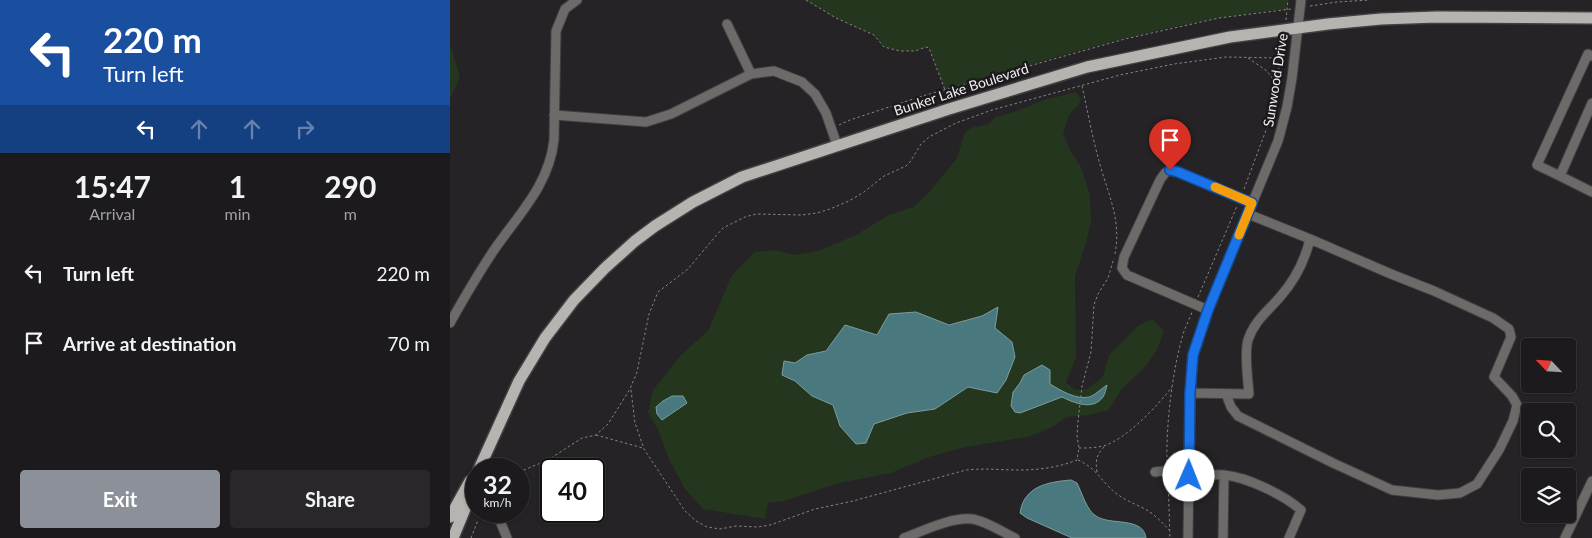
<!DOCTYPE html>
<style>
body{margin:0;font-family:Lato,sans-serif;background:#292729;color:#f1f3f6;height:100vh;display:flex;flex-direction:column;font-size:19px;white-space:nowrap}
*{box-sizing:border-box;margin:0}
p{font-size:16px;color:#a0a1a3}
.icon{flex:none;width:28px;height:28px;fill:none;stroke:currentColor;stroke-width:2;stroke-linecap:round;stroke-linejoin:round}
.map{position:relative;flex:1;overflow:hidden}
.sheet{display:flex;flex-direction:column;background:#1c1a1c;width:450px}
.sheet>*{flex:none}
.hud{background:#1a4fa0;color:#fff;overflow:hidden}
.needle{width:32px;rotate:295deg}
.buttons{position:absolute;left:1071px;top:338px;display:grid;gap:10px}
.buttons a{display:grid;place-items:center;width:55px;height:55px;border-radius:5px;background:#1c1a1c;box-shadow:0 1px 4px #0004,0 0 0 1px #3a383b;font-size:25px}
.speed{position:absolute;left:15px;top:458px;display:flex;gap:10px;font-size:25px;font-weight:700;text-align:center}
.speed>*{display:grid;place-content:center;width:65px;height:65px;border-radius:50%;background:#1c1a1c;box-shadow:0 1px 4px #0004,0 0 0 1px #3a383b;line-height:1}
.speed small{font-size:12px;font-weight:400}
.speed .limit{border:2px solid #111;border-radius:8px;background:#fff;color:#111}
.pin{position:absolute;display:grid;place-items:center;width:42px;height:42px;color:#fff;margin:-51px -21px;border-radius:50% 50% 50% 0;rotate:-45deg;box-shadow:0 0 5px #0007}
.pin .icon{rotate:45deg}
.me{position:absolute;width:55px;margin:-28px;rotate:1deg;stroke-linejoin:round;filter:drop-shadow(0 0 4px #0008)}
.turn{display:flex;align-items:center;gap:18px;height:105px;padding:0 20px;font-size:22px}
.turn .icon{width:65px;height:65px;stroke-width:2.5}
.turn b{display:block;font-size:35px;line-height:42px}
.lanes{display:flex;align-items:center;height:48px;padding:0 20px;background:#0003;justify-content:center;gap:25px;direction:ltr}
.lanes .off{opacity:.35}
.eta{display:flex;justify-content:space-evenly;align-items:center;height:85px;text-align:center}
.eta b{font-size:30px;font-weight:700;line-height:35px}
.primary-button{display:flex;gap:10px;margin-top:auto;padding:10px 20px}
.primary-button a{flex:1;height:58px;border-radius:5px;background:#8c9099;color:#fff;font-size:20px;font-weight:700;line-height:58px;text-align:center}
.primary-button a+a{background:#292729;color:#f1f3f6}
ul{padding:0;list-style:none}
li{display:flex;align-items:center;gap:15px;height:70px;padding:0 20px}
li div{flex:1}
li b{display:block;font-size:19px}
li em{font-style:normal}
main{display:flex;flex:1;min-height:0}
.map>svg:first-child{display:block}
.green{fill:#25361e;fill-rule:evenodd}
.water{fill:#49797e;stroke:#7c9da0}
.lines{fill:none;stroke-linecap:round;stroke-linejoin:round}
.minor-casing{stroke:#424042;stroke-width:11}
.major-casing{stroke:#424042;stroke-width:14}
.path{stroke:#868486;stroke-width:1;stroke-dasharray:2.5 2.5;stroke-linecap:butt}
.minor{stroke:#6c6b6a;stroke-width:9}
.major{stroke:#b6b3b1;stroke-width:11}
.route-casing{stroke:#114b97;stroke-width:12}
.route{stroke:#1a73e8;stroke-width:9}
.slow{stroke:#f59e0b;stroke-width:9}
.labels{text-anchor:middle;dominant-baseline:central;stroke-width:5;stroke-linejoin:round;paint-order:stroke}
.street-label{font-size:14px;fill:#f2f0f1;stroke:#1c1a1c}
</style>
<main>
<section class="sheet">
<div class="hud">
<div class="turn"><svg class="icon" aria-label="left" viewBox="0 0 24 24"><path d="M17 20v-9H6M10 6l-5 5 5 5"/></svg><div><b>220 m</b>Turn left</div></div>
<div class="lanes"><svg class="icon" aria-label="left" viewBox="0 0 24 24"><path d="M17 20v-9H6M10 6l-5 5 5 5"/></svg><svg class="icon off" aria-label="ahead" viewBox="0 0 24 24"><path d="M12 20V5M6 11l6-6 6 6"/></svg><svg class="icon off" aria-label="ahead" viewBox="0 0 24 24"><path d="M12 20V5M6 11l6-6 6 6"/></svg><svg class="icon off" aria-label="right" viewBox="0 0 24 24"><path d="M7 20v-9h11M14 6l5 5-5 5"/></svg></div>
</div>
<div class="eta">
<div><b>15:47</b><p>Arrival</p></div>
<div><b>1</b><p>min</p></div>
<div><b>290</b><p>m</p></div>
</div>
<ul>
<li><svg class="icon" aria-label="left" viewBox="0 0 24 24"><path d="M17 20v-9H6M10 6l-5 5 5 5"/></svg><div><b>Turn left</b></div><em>220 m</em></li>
<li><svg class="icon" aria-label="arrive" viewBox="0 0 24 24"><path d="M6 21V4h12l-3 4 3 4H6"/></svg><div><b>Arrive at destination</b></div><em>70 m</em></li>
</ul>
<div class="primary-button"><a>Exit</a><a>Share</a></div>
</section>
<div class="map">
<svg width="1142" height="538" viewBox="0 0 1142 538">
<rect width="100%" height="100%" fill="#252325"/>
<path class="green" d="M356,0H838L837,9C746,18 657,42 569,68C544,75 520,84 495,90L479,48L476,47L465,51H451L434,47L424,35L386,18Z
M0,44L10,77L0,99Z
M626,92L631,99L629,104L619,115L613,134L621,152L631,167L640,195L641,221L636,243L625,276L626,358L616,382L625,390L637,389L653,377L659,355L689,325L702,319L714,330L707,350L696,366L672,389L659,410L639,415L616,417L604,426L581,436L515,447L479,457L441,473L389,483L334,501L318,503L315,519L253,509L235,489L219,459L209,432L198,412L203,390L232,354L258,331L282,275L305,252L325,250L345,255L368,251L406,235L437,216L465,206L481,190L507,158L515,132L524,127L539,124L545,117L564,112L594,100ZM547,308L544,328L562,342L547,393L518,387L485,409L457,413L424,424L416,443L390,426L383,405L362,396L345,381L332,375L334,361L345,363L357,355L376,351L395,325L427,335L466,312L499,325L532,316ZM570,383L600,384L611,391L627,397H637L644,394L636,406L624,403L612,397L593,405L563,392Z"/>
<path class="water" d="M548,307L545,328L562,342L565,357L556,380L547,393L518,387L485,409L457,413L424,424L416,443L406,444L390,426L383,405L362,396L345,381L332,375L334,361L345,363L357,355L376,351L395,325L427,335L439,314L466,312L499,325L532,316Z
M592,365L600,370V384C610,390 626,400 639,397C645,395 651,389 657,385C656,389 655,394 653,397C643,411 624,403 612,397L570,413L565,412L561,406L563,392L570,383L574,375Z
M222,396H233L237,403L212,420L207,414L206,407L213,401Z
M621,480L627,483C632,493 637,511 646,516C660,526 693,516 696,538H622L577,518L570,513C574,486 598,482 621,480Z"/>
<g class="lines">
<defs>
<path id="minor" d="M277,24L301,74
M1142,56L1138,54L1087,165L1110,176L1142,103
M104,115L196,122L221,114L301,74L324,71L352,82L365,94L376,113L387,145
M1110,176L1142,192
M758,310L677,275L672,268L674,257L710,180L715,173L720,170L728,172L802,203
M0,323C14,298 28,274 44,250C69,214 99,185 104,140L106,31L115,9L127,0
M740,393L799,394C798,380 794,353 798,340C804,321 818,311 830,297C845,280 855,260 860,239L798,214
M776,394L781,407L788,416L883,463L942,490L988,495L1010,493L1027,484L1049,450L1063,421L1067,405L1062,396L1044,377L1061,337L1059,329L1043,318L984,291L941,274L860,239
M705,472L739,468
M739,476C750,476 763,474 774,475C797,477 834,495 851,510L839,538
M31,511L50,521L57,538
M454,538C473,531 501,517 522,519C536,521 552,532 565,538
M738,538L740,393L743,355L758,310L828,141L837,107L842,78L851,0
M773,538L774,475
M1115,538L1142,481"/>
<path id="major" d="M29,469L69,381L95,338L124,300L155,268L185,241L205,226L243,202L292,177L499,109L637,67L780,37L878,24L931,19L987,17L1142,18
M0,517L20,481
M3,538L17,504L26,476"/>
</defs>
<use href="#minor" class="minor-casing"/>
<use href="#major" class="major-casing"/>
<path class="path" d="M356,0L386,18L424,35L434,47L450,51H465L476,47L479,48L495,90
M860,6L887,2L920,0
M836,20L838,0
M798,58L817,71L826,83
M632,86C638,113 643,141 651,168C660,199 671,221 665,254
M389,125L400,120L469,97L675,39L769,18L841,9
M794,189L822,114L833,41
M748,297L787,206
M181,390L185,423L194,449L235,511L246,521L257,527L270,529L286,526L308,527L320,525L365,509L403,501L516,470C534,468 552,470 570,470C589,470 610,467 627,460L629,448L627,436L628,421L632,386L641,352L644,305L648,294L658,278L664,258
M146,435L193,448
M629,448C637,448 645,448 653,446C676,440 708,405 722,387
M628,460C648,469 651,482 667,494C675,500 685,504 695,509C704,514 712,522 719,530
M717,462C716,425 722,374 732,338C734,329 739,321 742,312
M69,472L98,460L132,438L146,435L158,424L180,389L187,372L199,314L208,292L238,269L264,238L273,228L295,217L306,214L352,215L367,213L380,209L399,201L414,192L434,176L456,166L460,162L471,144L479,137L506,123L542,110L670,75L724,64L776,57L830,58
M647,472C645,460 647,454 655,446
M718,479L720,538
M21,538L28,520"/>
<use href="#minor" class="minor"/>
<use href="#major" class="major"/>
</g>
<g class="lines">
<defs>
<path id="route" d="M720,170L728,172L802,203L758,310L743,355L740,393L739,476"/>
</defs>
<use href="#route" class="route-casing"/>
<use href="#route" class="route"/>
<path class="slow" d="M765,187L802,203L789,235"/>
</g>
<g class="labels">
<g class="street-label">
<text transform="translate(825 80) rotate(-81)">Sunwood Drive</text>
<text transform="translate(511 89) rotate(-18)">Bunker Lake Boulevard</text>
</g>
</g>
</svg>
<div class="buttons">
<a><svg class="needle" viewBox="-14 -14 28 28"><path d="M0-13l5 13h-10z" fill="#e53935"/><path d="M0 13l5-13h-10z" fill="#a0a1a3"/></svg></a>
<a><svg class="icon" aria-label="search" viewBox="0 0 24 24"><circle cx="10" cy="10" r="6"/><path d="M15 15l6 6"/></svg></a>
<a><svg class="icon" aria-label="layers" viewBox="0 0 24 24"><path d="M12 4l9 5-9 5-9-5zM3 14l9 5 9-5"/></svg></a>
</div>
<div class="speed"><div>32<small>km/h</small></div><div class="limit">40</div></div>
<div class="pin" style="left:720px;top:170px;background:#d93025"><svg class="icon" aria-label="arrive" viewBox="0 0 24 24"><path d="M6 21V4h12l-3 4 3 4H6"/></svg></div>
<svg class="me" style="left:739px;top:476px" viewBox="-20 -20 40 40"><circle r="19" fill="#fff"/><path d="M0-13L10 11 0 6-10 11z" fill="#1a73e8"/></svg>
</div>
</main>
